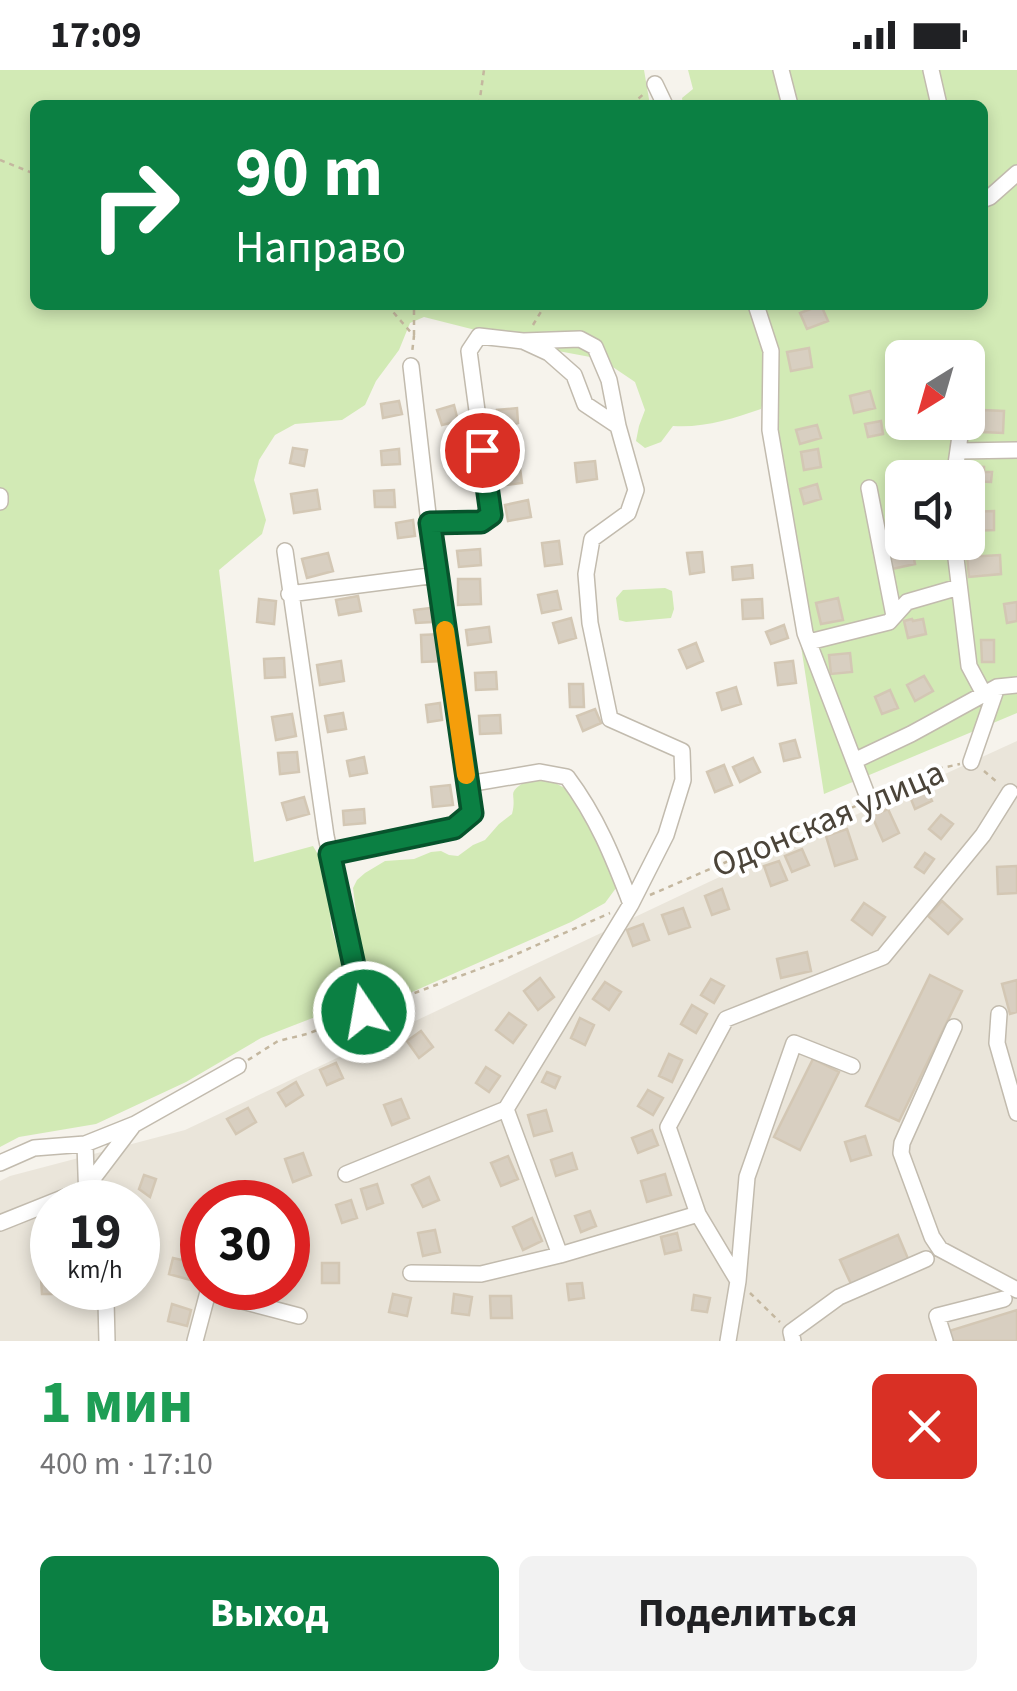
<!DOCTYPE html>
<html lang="ru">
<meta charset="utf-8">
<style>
body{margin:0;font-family:"Source Sans 3",sans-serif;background:#f2f2f2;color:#202124;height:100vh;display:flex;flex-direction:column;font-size:38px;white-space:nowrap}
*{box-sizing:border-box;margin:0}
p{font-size:32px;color:#757577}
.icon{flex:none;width:55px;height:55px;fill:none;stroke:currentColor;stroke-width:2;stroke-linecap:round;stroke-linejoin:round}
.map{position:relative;height:1271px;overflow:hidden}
.drawer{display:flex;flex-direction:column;background:#fff;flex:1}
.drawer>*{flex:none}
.hud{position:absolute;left:30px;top:30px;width:958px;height:210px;border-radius:15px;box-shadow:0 5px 15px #0003;background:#0b8043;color:#fff;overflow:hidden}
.needle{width:65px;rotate:217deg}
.buttons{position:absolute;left:885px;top:270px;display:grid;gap:20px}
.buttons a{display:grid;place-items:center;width:100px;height:100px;border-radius:15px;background:#fff;box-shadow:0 5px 15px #0003;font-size:50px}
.speed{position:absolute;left:30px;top:1110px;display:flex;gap:20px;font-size:50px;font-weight:700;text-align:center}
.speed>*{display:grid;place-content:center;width:130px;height:130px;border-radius:50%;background:#fff;box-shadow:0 5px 15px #0003;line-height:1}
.speed small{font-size:25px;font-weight:400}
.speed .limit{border:15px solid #d22;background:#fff;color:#111}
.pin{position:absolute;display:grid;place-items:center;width:85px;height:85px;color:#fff;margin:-42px;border:5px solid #fff;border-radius:50%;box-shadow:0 2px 10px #0007}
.me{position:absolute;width:110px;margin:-55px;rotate:348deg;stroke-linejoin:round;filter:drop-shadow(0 0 8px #0008)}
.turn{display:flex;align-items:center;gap:35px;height:210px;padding:0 40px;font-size:45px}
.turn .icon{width:130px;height:130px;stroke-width:2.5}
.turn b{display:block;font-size:70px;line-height:85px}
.round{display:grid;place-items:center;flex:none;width:105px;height:105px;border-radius:15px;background:#f2f2f2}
.head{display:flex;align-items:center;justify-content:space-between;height:170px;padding:0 40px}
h1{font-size:60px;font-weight:700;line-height:75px;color:#1e9e55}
.button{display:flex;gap:20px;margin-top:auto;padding:20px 40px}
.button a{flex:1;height:115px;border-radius:15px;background:#0b8043;color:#fff;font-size:40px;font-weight:700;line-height:115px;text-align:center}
.button a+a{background:#f2f2f2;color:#202124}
.status{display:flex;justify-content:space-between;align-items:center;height:70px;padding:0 50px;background:#fff;direction:ltr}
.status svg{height:28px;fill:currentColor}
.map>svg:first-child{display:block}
.residential{fill:#eae5da;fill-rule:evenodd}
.green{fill:#d2eab5;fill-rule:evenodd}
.building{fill:#d8cfc1;stroke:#d3c7b4;stroke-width:2.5}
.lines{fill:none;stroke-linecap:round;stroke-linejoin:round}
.minor-casing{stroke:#c2bbae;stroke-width:18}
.path{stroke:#c4b79f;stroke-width:2.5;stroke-dasharray:5 5;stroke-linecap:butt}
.minor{stroke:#fff;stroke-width:15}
.route-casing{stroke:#07532c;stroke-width:25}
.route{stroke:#0b8043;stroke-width:18}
.slow{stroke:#f59e0b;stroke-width:18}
.labels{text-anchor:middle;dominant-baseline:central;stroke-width:8;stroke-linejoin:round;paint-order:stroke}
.street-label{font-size:35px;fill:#4b4439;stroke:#fff}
</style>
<div class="status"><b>17:09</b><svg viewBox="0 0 49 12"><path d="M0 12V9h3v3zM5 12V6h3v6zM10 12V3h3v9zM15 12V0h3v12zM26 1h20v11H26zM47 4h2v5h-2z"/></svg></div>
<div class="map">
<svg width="1017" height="1271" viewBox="0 0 1017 1271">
<rect width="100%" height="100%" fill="#f6f3ec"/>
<path class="residential" d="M1017,671V1271H0V1111L10,1106L185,1060L711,811ZM52,1132H138V1218H52ZM202,1132H288V1218H202Z"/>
<path class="green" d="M0,0H644L650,35H35V235H982V35H683L682,28L693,19L688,0H1017V643L824,724L763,332L761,339C732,349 704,358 673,356L661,372L645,378L636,371L639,356L645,340L635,312L601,289L558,281L424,247L410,253L399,280L376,311L365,335L342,350L295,354L275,365L259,390L254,410L266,450L262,464L219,500L254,792L313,776L326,798L329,813L331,856L350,920L348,929L341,937L261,968L186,1012L96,1054L19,1067L0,1077ZM902,288H968V352H902ZM902,408H968V472H902Z
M665,518L672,521L674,539L671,548L626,552L619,550L616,528L623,520Z
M531,708H546L570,721L616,806V818L605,833L571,852L403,926C395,925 386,927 379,922C362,912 356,839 353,818L357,810L365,803L385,791L414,789L431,782L441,781L449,785L458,786L473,775L485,770L499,754L512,744C518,721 503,725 531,708Z"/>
<path class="building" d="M821,235L828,251L807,259L800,243Z
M809,278L812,297L791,301L787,282Z
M870,321L875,338L854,343L850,326Z
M399,331L402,344L383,348L381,334Z
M454,335L458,351L442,355L437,340Z
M517,338L518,353L498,359L497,340Z
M982,340L1004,341L1003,363L981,362Z
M881,351L883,364L868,367L865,354Z
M817,355L821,368L800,374L796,360Z
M465,377L467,389L445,392L443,380Z
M293,378L307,380L304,396L290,393Z
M399,379L400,394L382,395L381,381Z
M818,379L821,397L804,400L801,382Z
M519,391L522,413L498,416L495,394Z
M595,391L597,409L577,412L575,393Z
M970,396L984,397V402H992L991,412L969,411Z
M817,414L821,429L804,434L800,419Z
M317,420L320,439L294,443L291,424Z
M394,420L395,437H375L374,421Z
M528,430L531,447L508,451L505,435Z
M994,441V460L968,461V442Z
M413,450L415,466L398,468L396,453Z
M559,471L562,494L545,496L542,473Z
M480,479L481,495L459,497L457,481Z
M912,479L915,494L892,499L889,484Z
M702,482L704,502L690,504L687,483Z
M328,483L333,501L307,508L302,489Z
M1000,485L1001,504L969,507L967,487Z
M752,495L753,508L733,510L732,497Z
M458,509H480L481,534L458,535Z
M557,521L561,539L542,543L538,525Z
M358,526L361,541L339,545L336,530Z
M838,528L843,550L821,554L816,533Z
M259,529L276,531L274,554L257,552Z
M762,529L763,548L743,549L742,530Z
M1017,532V551L1007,553L1004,534Z
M431,538L432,552L416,553L414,540Z
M571,548L576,568L559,573L553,553Z
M912,549L913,551L923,549L926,564L908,568L904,551Z
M784,555L788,568L771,574L766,562Z
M489,557L491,572L468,575L466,560Z
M442,564L443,591L422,592L421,565Z
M981,570H994V592H982Z
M696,573L703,591L687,598L679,580Z
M850,583L852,602L831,604L829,585Z
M284,588L285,607L265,608L264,589Z
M341,591L344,611L320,615L317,595Z
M793,591L796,613L778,615L775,593Z
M496,602L497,619L476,620L475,603Z
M924,606L933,621L915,631L907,615Z
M569,614H583L584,637H570Z
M736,617L741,634L722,640L717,623Z
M890,620L898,638L882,644L875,627Z
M440,633L442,650L428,652L426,635Z
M595,639L601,653L583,661L577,646Z
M343,643L346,659L328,662L325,646Z
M292,644L296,666L276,670L272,647Z
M500,645L501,663L480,664L479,646Z
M795,670L800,687L784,691L780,674Z
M297,682L299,702L280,704L278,683Z
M364,687L367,703L350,706L347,691Z
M753,688L760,702L740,712L733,697Z
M724,695L732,715L715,722L707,702Z
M450,715L453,735L433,737L431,717Z
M925,716L932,731L915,739L909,724Z
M304,727L309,744L287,750L282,733Z
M364,739L365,753L344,755L343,741Z
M888,739L899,763L883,771L872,746Z
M941,745L953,754L941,769L929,759Z
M847,759L857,789L835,796L826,766Z
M802,779L809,795L792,802L785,786Z
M925,783L934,789L924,803L915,797Z
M779,791L787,810L771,816L764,796Z
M1017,796V823L998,824L997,797Z
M722,819L729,839L712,845L705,826Z
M942,831L962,849L948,864L928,846Z
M864,833L885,847L872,865L852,850Z
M683,838L690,857L669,864L662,845Z
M643,854L649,870L633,876L627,860Z
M807,882L811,901L781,908L777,889Z
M930,905L962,921L899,1051L866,1036Z
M540,908L554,927L538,940L524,921Z
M711,909L724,916L714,933L701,925Z
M1017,910V942L1010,944L1002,914Z
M605,912L621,922L609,940L593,929Z
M692,935L707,944L696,963L681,954Z
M509,943L526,955L513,973L496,960Z
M580,948L594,955L585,975L571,968Z
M421,961L433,977L419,988L407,971Z
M669,984L682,990L672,1012L659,1006Z
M813,989L839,1002L800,1080L774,1067Z
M336,993L343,1008L327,1015L320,1000Z
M486,997L500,1006L489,1022L476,1013Z
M547,1002L560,1007L555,1018L542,1012Z
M296,1012L303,1025L286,1036L278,1023Z
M648,1020L663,1028L653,1045L638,1036Z
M401,1029L409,1048L392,1055L384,1035Z
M248,1038L256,1052L236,1064L227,1049Z
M546,1040L552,1061L534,1066L528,1045Z
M652,1060L658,1075L638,1083L632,1068Z
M865,1066L871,1085L851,1091L845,1072Z
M303,1083L311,1105L293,1112L285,1089Z
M572,1083L577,1099L556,1106L551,1090Z
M508,1086L518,1109L501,1116L491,1093Z
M665,1104L671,1125L647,1132L641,1111Z
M144,1105L156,1109L150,1127L139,1119Z
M429,1107L439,1130L423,1137L412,1115Z
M377,1114L383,1133L367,1139L361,1119Z
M351,1130L357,1148L342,1153L336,1135Z
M590,1141L596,1156L581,1162L575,1146Z
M532,1148L542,1171L523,1180L513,1157Z
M435,1160L440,1182L423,1186L418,1163Z
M677,1163L681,1180L665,1184L661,1167Z
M898,1165L909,1191L852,1216L840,1190Z
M173,1188L199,1194L194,1211L169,1204Z
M322,1193H339V1213H322Z
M41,1208H52V1218H60L61,1224H42Z
M582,1213L584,1228L569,1230L567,1214Z
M393,1224L411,1228L407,1246L389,1242Z
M454,1224L472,1227L469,1245L452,1243Z
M694,1225L710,1228L707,1242L692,1240Z
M490,1226H511L512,1248H491Z
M172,1234L191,1240L187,1256L168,1251Z
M1017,1240V1271H952L949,1261Z"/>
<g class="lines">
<defs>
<path id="minor" d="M781,0L790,35
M931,0L939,35
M655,14L665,35
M982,130L990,127L1017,103
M756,235L771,281L770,360L805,563L869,730
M523,271L580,269L595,277L609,310L618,356L636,420L628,443L592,469L586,504L590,553L610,649L682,681L683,710L666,765L631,834L506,1039L560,1185
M959,381L1017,380
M954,408L962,352
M869,418L894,546
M0,426V432
M429,453L481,452L491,445L469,281L479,266L523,271L549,283L574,305L585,334L618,356
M954,472L969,596L984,624
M285,481L326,766L364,941
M289,524L437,505
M809,572L889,552L907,532L959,517
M854,691L911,664L997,617L1017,615
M971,692L997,617
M468,714L540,702L567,707C597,747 613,787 631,834
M330,784L454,758L472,743L429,453L411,296
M999,944L997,973L1017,1043
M954,957L902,1073L901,1083L932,1167L940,1179L1017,1220
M85,1074L87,1132
M0,1093L34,1078L85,1074L135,1054L238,996
M346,1104L506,1039
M0,1153L85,1119L132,1057
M411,1203L481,1204L560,1185L698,1144
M738,1211L698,1144L668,1057L726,949L883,887L983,765L1010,722
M102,1218L106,1231L107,1271
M195,1271L208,1222L299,1246
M728,1271L738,1211L747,1107L794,973L852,996
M793,1271L791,1262L839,1227L926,1189
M945,1271L937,1246L1004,1229"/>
</defs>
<use href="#minor" class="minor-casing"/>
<path class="path" d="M479,35L484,0
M631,35L646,22
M0,90L35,104
M387,235L414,266L412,283
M533,255L545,235
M414,265V235
M984,701L997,712
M883,723L937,699L960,694
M650,825L858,735
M377,937L503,890L610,843
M248,990L278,971L307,964L351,947
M750,1223L780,1252"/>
<use href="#minor" class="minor"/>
</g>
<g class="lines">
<defs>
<path id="route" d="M364,942L330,784L454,758L472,743L430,453L481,452L491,445L482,380"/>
</defs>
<use href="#route" class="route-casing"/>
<use href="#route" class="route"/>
<path class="slow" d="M445,560L466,705"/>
</g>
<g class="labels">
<g class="street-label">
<text transform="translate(828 749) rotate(-23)">Одонская улица</text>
</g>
</g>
</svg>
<div class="buttons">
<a><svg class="needle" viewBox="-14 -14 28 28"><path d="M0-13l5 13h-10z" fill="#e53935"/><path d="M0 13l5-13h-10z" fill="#757577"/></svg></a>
<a><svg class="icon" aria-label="sound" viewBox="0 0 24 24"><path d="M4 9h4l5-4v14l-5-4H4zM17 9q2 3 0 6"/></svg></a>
</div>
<div class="speed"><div>19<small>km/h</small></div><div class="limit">30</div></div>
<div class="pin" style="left:482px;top:380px;background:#d93025"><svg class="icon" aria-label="arrive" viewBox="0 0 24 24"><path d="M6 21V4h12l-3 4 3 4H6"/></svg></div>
<svg class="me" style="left:364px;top:942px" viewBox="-20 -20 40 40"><circle r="17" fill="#0b8043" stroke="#fff" stroke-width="3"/><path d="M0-11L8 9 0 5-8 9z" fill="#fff"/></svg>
<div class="hud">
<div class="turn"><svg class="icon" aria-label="right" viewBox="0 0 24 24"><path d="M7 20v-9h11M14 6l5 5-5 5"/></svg><div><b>90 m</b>Направо</div></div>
</div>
</div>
<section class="drawer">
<div class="head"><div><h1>1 мин</h1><p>400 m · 17:10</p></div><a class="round" style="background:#d93025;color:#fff"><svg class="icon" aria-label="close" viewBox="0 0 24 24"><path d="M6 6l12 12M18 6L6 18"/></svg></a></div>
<div class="button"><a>Выход</a><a>Поделиться</a></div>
</section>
